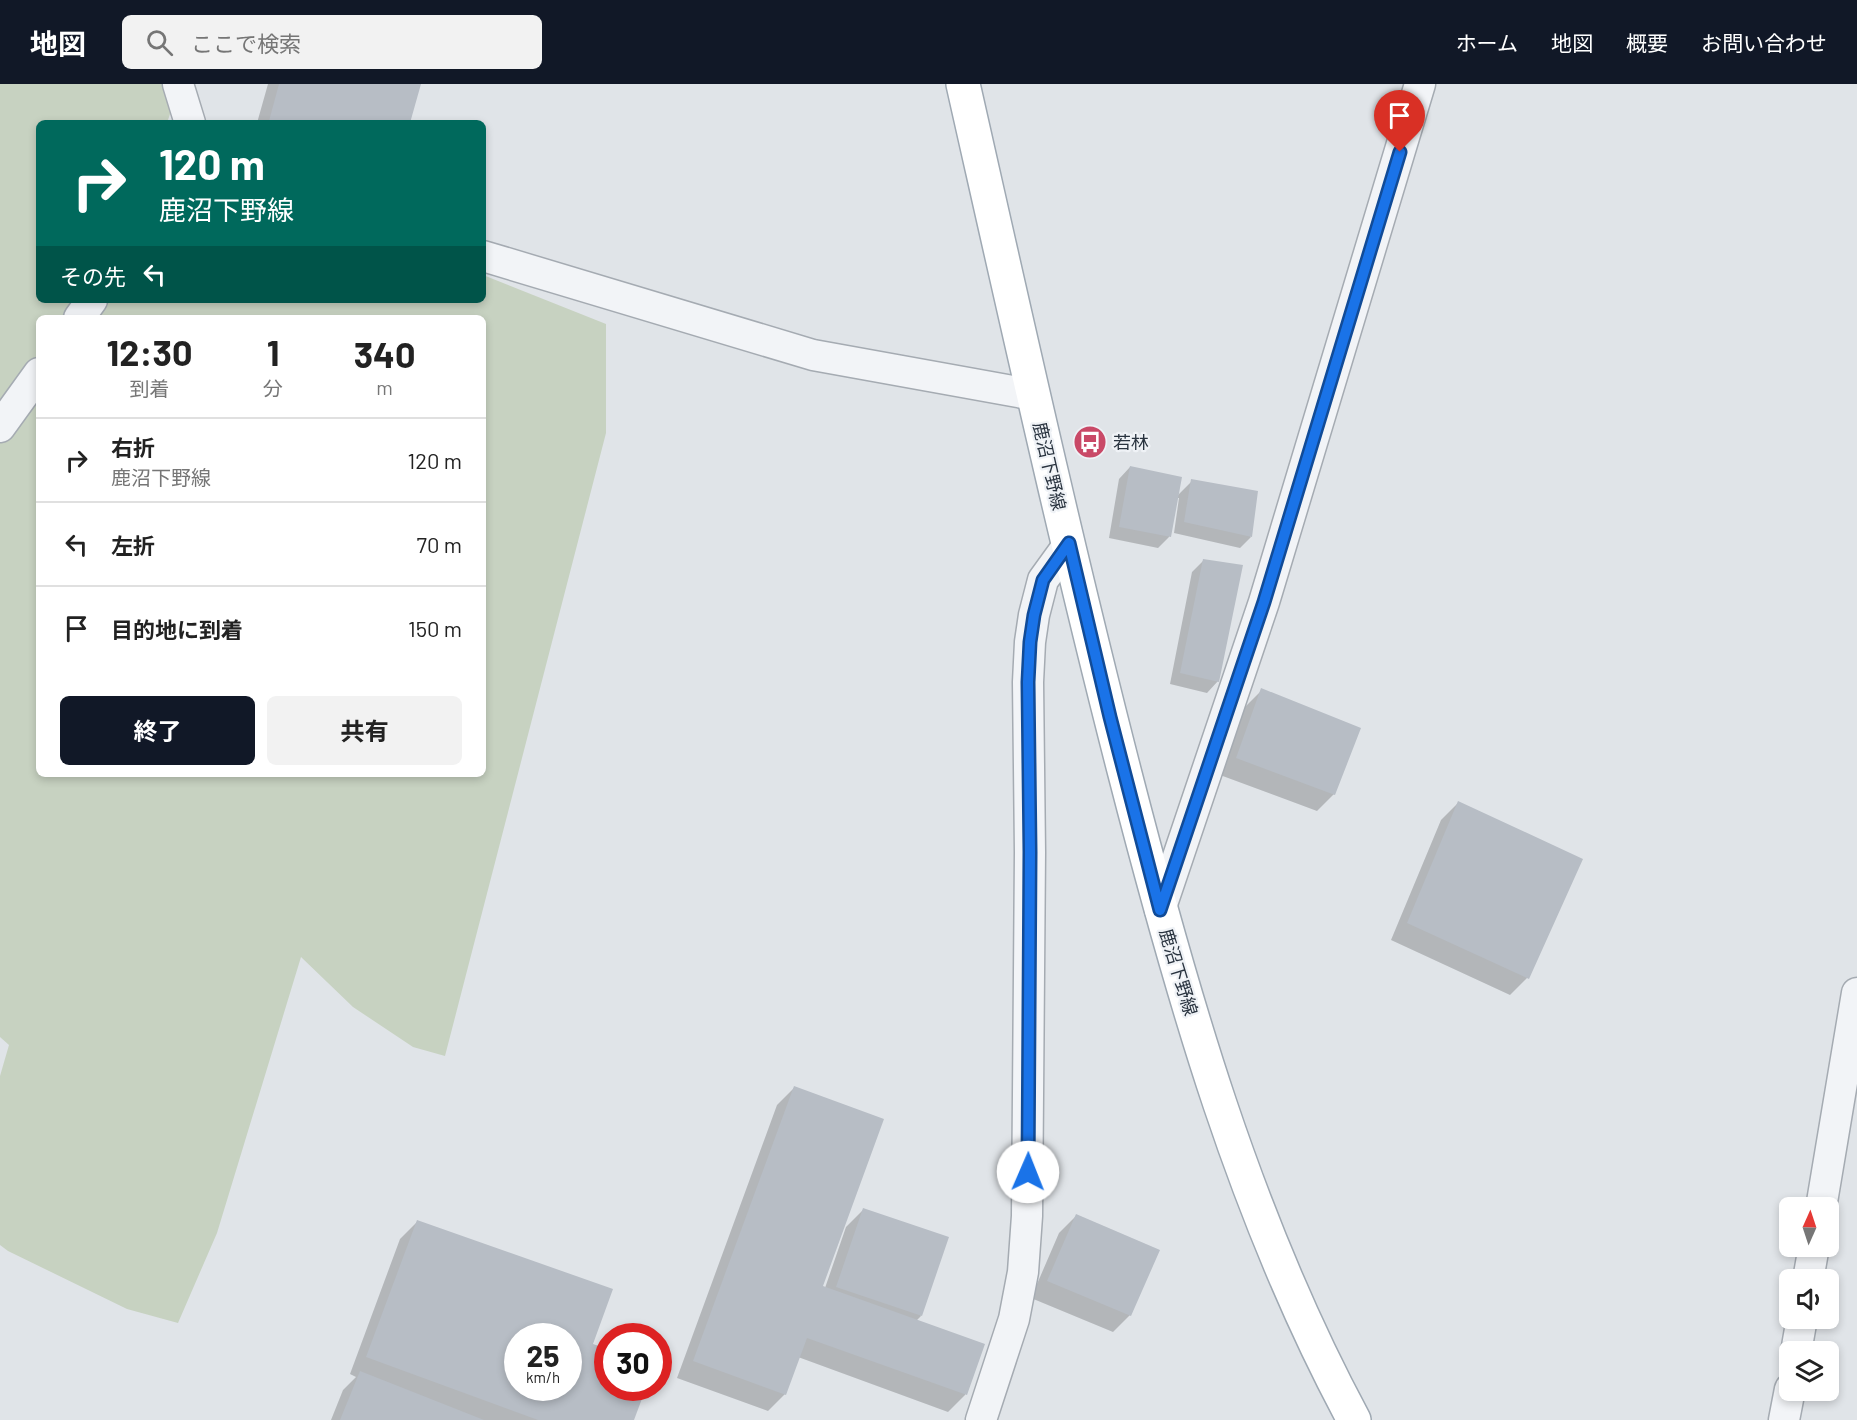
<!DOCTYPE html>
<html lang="ja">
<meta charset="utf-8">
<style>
body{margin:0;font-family:Barlow,"Noto Sans JP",sans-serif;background:#f2f2f2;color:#222;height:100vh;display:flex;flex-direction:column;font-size:22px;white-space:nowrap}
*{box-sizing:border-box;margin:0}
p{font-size:20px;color:#767676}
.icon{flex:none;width:33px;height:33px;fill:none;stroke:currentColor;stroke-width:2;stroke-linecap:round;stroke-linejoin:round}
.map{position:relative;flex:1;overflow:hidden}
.panel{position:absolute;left:36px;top:231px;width:450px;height:462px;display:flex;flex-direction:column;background:#fff;border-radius:9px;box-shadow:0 3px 9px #0003}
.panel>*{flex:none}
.hud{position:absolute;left:36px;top:36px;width:450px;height:183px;border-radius:9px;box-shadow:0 3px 9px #0003;background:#00695c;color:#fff;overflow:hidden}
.needle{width:39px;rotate:3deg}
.controls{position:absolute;left:1779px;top:1113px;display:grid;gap:12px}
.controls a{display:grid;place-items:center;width:60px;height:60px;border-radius:9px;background:#fff;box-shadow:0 3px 9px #0003;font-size:30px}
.speed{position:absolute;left:504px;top:1239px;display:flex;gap:12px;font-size:30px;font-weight:700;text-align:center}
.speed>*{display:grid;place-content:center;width:78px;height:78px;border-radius:50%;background:#fff;box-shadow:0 3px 9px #0003;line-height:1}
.speed small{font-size:15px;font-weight:400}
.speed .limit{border:9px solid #d22;background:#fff;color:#111}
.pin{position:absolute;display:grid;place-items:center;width:51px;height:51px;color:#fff;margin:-62px -26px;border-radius:50% 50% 50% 0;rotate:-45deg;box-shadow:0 0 6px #0007}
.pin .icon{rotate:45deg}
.me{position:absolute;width:66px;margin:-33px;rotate:1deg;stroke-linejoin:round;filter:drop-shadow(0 0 4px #0008)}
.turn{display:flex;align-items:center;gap:21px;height:126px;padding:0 24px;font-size:27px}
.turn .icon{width:78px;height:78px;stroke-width:2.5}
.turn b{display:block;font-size:42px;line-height:51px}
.then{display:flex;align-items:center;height:57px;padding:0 24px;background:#0003;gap:12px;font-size:22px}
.eta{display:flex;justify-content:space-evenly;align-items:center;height:102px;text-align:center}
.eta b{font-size:36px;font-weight:700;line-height:42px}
.cta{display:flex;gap:12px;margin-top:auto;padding:12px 24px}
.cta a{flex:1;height:69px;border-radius:9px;background:#111827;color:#fff;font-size:24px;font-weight:700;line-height:69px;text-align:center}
.cta a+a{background:#f2f2f2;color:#222}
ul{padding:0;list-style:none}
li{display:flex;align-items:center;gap:18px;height:84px;padding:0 24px;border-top:2px solid #e0e0e0}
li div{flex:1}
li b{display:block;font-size:22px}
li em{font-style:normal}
header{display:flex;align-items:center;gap:36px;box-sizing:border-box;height:84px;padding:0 30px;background:#111827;color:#fff}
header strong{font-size:28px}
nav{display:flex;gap:33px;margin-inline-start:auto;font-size:21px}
.search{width:420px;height:54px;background:#f2f2f2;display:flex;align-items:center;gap:15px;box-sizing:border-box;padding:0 21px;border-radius:9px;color:#767676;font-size:22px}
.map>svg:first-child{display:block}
.green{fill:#c7d2c1;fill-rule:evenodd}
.shadow{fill:#0003;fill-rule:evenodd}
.building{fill:#b7bdc5;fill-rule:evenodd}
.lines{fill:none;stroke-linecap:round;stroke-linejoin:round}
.minor-casing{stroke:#a5abb2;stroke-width:33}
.primary-casing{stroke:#9fa9b3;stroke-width:36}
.minor{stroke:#f2f4f7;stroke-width:30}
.primary{stroke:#fff;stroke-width:33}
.route-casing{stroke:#114b97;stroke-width:15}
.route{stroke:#1a73e8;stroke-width:10}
.labels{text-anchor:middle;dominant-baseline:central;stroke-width:4.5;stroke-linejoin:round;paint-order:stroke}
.poi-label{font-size:18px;fill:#29333f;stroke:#eff2f6;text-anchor:start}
.street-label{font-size:18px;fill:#29333f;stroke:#eff2f6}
</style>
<header>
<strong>地図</strong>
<div class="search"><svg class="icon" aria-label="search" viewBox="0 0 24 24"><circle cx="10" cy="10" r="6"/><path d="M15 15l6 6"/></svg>ここで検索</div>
<nav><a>ホーム</a><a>地図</a><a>概要</a><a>お問い合わせ</a></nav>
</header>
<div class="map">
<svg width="1857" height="1336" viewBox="0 0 1857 1336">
<rect width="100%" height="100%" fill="#e0e4e8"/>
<path class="green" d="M0,0H180L167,39H39V216H483V191L606,240V349L445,972L413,963L353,923L301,873L217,1149L178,1239L127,1225L8,1167L0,1161V992L9,961L0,953ZM39,234H483V690H39Z"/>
<path class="shadow" d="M268,0H419L409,39H257Z
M1130,383L1177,412L1192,397L1251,453L1240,464L1174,449L1179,414H1177L1169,453L1158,464L1109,454L1119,395Z
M1203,477L1218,597L1207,609L1170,600L1192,488Z
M1262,606L1334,710L1317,727L1220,691L1245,623Z
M1458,719L1581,776L1527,894L1510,911L1391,856L1441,736Z
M794,1004L821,1203L825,1204L846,1143L863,1126L921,1232L916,1237L983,1261L965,1311L948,1328L798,1273L785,1310L768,1327L677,1294L777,1021Z
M1076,1132L1130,1231L1113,1248L1031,1214L1059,1149Z
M417,1138L591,1261L608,1304H644L633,1336H331L343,1306L356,1293L350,1290L400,1155ZM518,1252H568V1304H518Z"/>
<path class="building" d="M279,0H421L410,39H278L269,37Z
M1130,382L1182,393L1171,453L1119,443Z
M1191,395L1258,407L1252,453L1184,438Z
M1203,475L1243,481L1219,598L1180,589Z
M1261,604L1361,644L1335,711L1236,674Z
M1458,717L1583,775L1529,895L1407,839Z
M794,1002L884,1035L823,1202L985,1260L967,1311L807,1254L786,1311L693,1277Z
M863,1124L949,1153L922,1232L836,1203Z
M1076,1130L1160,1166L1131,1232L1047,1197Z
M417,1136L613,1205L593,1260L608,1265V1304H646L634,1336H538L366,1273ZM518,1252H568V1304H518Z
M360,1287L484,1336H340Z"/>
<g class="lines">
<defs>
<path id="minor" d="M178,0L190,39
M483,172L813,271L1034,311
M79,234L92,216
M0,343L39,289
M1160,826L1264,518L1420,0
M1821,1124L1857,909
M1808,1196L1814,1162
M1796,1268L1802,1234
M981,1336L1014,1235L1023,1188L1027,1132L1030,768L1028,598L1030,558L1034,531L1043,496L1069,460
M1784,1336L1790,1305"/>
<path id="primary" d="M963,0C1015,230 1066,461 1125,690C1182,911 1245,1134 1354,1336"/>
</defs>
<use href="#minor" class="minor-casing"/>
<use href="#primary" class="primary-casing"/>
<use href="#minor" class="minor"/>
<use href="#primary" class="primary"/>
</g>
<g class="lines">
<defs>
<path id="route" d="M1028,1088L1030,768L1028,598L1030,558L1034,531L1043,496L1069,459L1110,633L1160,826L1264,518L1400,68"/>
</defs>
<use href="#route" class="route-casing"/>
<use href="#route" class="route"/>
</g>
<defs>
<symbol id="bus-disc" viewBox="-11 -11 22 22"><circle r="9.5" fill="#c94967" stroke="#eff2f6"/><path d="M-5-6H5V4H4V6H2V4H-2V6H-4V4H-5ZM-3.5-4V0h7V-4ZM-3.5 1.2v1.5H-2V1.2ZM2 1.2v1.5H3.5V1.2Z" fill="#fff"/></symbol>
</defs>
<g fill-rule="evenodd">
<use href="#bus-disc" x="1071" y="339" width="38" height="38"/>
</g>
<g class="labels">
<g class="poi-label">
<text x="1113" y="358">若林</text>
</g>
<g class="street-label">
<text transform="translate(1050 382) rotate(77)">鹿沼下野線</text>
<text transform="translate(1179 888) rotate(73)">鹿沼下野線</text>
</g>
</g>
</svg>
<div class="controls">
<a><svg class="needle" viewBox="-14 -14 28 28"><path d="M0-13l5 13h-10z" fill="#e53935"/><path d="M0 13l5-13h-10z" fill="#767676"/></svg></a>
<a><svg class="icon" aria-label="sound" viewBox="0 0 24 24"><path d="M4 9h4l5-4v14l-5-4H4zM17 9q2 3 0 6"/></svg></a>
<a><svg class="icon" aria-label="layers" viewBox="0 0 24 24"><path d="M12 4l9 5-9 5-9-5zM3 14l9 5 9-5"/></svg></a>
</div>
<div class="speed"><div>25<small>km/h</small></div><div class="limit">30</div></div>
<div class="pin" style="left:1400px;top:68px;background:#d93025"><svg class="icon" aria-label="arrive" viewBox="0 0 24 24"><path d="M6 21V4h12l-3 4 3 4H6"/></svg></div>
<svg class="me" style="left:1028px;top:1088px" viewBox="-20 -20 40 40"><circle r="19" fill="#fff"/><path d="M0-13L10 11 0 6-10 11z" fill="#1a73e8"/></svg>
<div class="hud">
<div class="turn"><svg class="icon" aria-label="right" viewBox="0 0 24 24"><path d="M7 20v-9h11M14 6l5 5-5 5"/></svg><div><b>120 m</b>鹿沼下野線</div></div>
<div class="then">その先<svg class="icon" aria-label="left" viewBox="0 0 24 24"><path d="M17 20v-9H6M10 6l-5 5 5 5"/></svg></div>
</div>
<section class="panel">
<div class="eta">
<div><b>12:30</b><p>到着</p></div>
<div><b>1</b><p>分</p></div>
<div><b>340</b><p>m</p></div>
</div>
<ul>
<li><svg class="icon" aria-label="right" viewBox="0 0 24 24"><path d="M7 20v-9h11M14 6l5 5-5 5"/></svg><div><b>右折</b><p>鹿沼下野線</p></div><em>120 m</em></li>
<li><svg class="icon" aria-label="left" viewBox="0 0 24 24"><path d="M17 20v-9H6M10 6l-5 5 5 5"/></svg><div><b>左折</b></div><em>70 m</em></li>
<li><svg class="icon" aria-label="arrive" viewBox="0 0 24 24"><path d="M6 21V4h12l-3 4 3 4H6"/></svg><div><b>目的地に到着</b></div><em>150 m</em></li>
</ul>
<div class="cta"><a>終了</a><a>共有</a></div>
</section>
</div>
